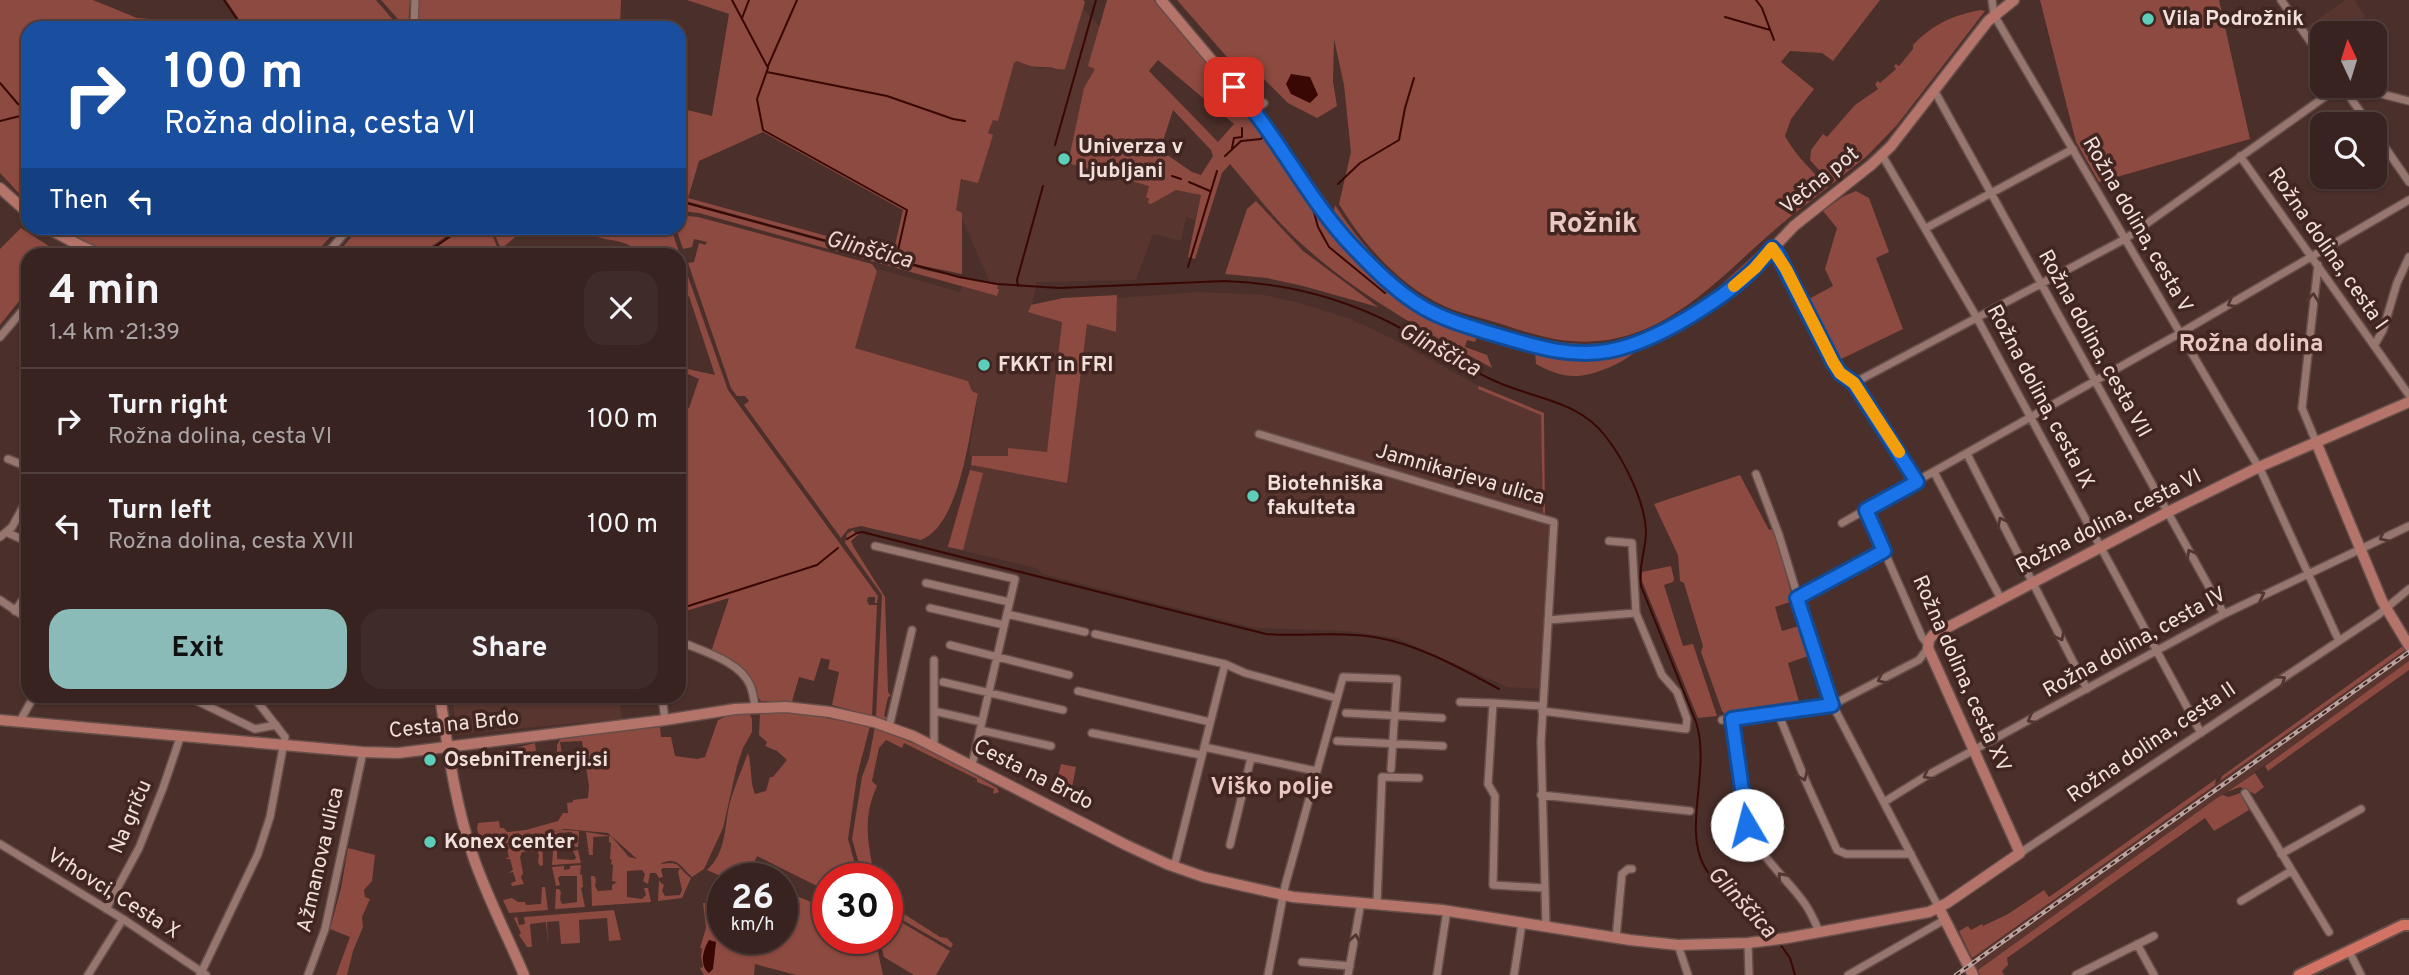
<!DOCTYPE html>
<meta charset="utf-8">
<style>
body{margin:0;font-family:Overpass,sans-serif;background:#3f2b29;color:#f1f3f6;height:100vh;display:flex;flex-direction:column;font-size:26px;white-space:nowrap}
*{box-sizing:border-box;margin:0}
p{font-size:23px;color:#aba4a5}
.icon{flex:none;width:38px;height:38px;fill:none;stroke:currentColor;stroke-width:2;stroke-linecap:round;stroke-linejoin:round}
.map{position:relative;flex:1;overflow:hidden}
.side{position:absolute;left:21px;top:248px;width:665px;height:455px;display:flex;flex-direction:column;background:#382320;border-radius:21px;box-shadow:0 2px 5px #0004,0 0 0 2px #52403e}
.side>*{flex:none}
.top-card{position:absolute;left:21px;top:21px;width:665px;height:214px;border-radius:21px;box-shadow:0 2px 5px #0004,0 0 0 2px #52403e;background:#1a4fa0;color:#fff;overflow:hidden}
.needle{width:46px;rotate:356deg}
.fabs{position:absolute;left:2310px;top:21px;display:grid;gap:14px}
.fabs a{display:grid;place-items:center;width:77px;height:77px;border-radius:14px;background:#382320;box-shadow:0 2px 5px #0004,0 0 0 2px #52403e;font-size:35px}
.speed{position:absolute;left:707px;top:863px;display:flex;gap:14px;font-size:35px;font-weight:700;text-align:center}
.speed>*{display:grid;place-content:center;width:91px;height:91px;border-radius:50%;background:#382320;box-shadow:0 2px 5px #0004,0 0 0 2px #52403e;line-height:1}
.speed small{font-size:18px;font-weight:400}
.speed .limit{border:10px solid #d22;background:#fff;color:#111}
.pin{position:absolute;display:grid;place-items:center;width:60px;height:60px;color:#fff;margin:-30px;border-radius:14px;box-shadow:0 4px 10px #0006}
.me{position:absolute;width:77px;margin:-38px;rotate:352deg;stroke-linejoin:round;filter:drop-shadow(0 0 5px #0008)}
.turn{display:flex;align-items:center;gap:24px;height:147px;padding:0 28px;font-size:32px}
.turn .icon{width:91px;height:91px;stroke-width:2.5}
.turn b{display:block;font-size:49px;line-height:60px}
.then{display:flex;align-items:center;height:66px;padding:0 28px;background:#0003;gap:14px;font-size:26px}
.round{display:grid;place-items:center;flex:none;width:74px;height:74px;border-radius:21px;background:#3f2b29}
.summary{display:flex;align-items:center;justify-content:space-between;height:119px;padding:0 28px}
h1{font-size:42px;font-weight:700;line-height:52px}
.primary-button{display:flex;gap:14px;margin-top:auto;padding:14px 28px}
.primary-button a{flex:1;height:80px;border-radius:21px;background:#8bbbb9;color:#111;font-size:28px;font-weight:700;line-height:80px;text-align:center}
.primary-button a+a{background:#3f2b29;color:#f1f3f6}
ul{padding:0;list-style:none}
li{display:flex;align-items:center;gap:21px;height:105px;padding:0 28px;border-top:2px solid #52403e}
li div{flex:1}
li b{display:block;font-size:26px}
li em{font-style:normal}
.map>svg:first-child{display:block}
.built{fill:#59352f}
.green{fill:#8d4a40;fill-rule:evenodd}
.water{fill:#390804}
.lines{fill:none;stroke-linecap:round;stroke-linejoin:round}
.stream{stroke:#390804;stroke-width:2}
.street-casing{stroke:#664e4a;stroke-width:10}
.secondary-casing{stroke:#664e4a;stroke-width:13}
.primary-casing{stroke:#664e4a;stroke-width:14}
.street{stroke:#977670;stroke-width:7}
.secondary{stroke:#b57469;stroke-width:10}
.primary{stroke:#d27263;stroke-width:10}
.rail-casing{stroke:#b9a4a0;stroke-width:4.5}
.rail{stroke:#402520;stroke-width:2;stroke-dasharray:5;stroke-linecap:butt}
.oneway{stroke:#513530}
.route-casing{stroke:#114b97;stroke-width:18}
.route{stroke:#1a73e8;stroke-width:12}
.slow{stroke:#f59e0b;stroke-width:12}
.poi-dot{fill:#5cceba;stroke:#402520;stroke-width:2.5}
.labels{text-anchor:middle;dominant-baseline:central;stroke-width:7;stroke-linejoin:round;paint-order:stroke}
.poi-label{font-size:21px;font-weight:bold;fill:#f1dfdb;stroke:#402520;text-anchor:start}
.street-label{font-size:21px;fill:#f1dfdb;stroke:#402520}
.water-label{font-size:23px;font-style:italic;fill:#f0d4cf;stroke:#402520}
.quarter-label{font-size:24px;font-weight:bold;fill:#ebc7c1;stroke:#402520}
.district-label{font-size:28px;font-weight:bold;fill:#ebc7c1;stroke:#402520}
</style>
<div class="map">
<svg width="2409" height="975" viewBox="0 0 2409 975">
<rect width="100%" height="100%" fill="#4b2f2a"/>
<path class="built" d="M2345,0H2354L2364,15L2363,33H2322V49L2307,27Z
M1083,8L1099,26L1128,75L1143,149L1201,195L1195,220L1186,217L1181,241L1153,234L1136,280L1037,282L1032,304L1063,312L1047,453L1009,448L1008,456H969L978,395L972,391L968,381L855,348L878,269L960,292L962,286L996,296L962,219L954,213L960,186L963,179L989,145L993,135L988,134L993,119L998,120L1014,62L1017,61L1039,69L1047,67L1059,71L1065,69Z
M1199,292L1264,295L1296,302L1348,318L1389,337L1479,386L1543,413L1545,509L1541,521L1548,524L1549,529L1539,689L1507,687L1397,638L1348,631L1255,628L1043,574L1036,568L947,547L971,465L1067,483L1087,324L1116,332L1117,298Z
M2409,647V661L2405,665L1977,971L1973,961L1975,956Z
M452,697H619L622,719L460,734L456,728Z"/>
<path class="green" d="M0,0H93L137,18L223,24L232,28H28V203L0,173Z
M226,0H376L400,28H245Z
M381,0H410L408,28H406Z
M419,0H621L620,28H419Z
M687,0H1083L1085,2L1065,69C1056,71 1055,67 1047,67C1032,67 1032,67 1017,61L1014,63L998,121L993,120L988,133L993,135L978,183L961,179L956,210L962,213V274L914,264L679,199V108L712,116L729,14ZM763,132L903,210L893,254L688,198L699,161Z
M1107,0H1154L1257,122L1274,154L1291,173L1293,171L1390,286L1479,332L1475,342L1467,340L1465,347L1487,355L1492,368C1428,333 1361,297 1306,248C1278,224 1254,192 1230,164L1222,173L1195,259L1188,257L1201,195L1176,190L1151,204L1148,203L1149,198H1146L1149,186L1068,163L1084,88L1095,69L1088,66ZM1158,60L1234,124L1218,142L1149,71ZM1173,110L1211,150L1213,156L1201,175L1192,172L1160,150Z
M1177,0H1880L1833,61L1822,53L1790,51L1781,62L1814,89L1791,119L1785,136C1796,156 1812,171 1828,187C1811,201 1794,213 1778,227C1717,279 1661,349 1571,341C1541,339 1513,327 1484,319C1471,315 1457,312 1444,306C1400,286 1363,244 1339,204L1351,152L1344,85L1334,39L1333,82L1337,106L1317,118L1288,103L1263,78L1258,77L1259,70L1234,65Z
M2040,0H2219L2250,139L2099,182L2076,142Z
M1981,10L1985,11L1897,125L1867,156L1832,184L1810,160L1811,150L1823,134L1827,137L1855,105L1878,89L1875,84L1878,81L1880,83L1896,69L1894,66L1896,64L1899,66L1913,49V45C1933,24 1953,15 1981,10Z
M1856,191L1869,198L1889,252L1876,258L1903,329L1835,362L1805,301L1833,286L1825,269L1837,228L1823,211L1842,197Z
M1256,201L1303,251L1378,307L1303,286L1267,278L1225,274L1247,209Z
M679,202L929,271L998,285L997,289H999L997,296L699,213L679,211Z
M1335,205C1362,247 1400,290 1446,311C1464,318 1484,322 1502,328C1558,345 1598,353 1653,329L1656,330C1637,338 1616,347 1595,349C1556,353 1443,319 1412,296C1381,274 1357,244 1333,216Z
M679,215L698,217L872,264L877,271L855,348L968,381L972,391L978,394C969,432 961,524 921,540L861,526L848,529L841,538L744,405L749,401L745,396H737L731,388L688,263L694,262L699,243L705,245L707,242L694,239L692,247L683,249L676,228H679Z
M21,228L58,252L55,255L28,256V290L0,325V249Z
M58,228H338L313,256L124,255L89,244Z
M359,228H459L418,255H336Z
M464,228H489L499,251L494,255H425Z
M492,228H526L501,249Z
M575,228H671L681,258V264L685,268L728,390L878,596L877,603H875V597H868L867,601L869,605H877L872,716L832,705L839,672L828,669L830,660L821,658L814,681L799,677L792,702L761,701L757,696L755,685L711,652L729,598L679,613V407L689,408L699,379L679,370V367L715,375L689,296L679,303V256L639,255C629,239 614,242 597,237C589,235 582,231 575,228Z
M1767,243L1761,252L1763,255C1733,286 1697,307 1660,328L1706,299Z
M1117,295L1116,332L1087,324L1067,483L971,465L972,456H1008V448L1047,452L1062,322L1028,312L1031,305L1063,298Z
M1645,342C1631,360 1600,374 1578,376C1563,377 1549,371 1536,364L1535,351L1566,356Z
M1479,386L1544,413L1545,514L1543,513L1541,415L1478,389Z
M970,470L983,473L963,550L948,547Z
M1740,475L1769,530L1774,528L1793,601L1775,607L1782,631L1802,625L1811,655L1788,663L1800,705L1726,715L1722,711L1701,652L1703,646L1684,583L1680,581L1678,555L1654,504Z
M853,530L856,534L860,533L851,541L853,546L885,597L888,692L891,696L888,697L884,716L888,718L885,720L876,717L882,595L845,543L847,534Z
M1671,566L1674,579L1673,582L1664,585L1683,646L1693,644L1717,716L1698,718L1642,581V572Z
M2403,646L2405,650L2220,781L2222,776Z
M2409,661V670L2268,771L2265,766Z
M760,712H793L870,726L857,776L848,839L859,878H828V938H875L883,975H796L755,964L754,975H704L700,968L703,967L701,956L702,948H700L706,928L703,903L714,902L719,893H723V938H782V890L811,902L819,887L757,856L750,873L759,878H725L707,870C727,852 724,826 730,802C735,785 742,769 748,753C752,766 750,783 755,794L766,791L770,777H773L787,760L777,751L765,746L767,742L759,735Z
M746,713L750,715L752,719V732L743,748L737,766L723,828L704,869L692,877C680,867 678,855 660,864C683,861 675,866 691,878L682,898L658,901L659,881L664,885L662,891L665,896L680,895L682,890L678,872L680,868H663L661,870L663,877L659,878L656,873H650L648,884L643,881L645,874L642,870L627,871V897L642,899L646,895L644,888H648L651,902L592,906L591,876H594L596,879L595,886L598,891L612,890V885L617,882L612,881L613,865L611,864L612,860L610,859L611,843L609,842V836L593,837C594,846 592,847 593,855H589L586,832L611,836L629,857L637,859L608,833L565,829L483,849L477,829L478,823L499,821L500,828H504L507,832L526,830L558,821L563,813H568L567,803L573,802V800L588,798L589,786L582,741L560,742L562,754H557V745L561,738L660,727L661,737H671L675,756L697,759L705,757L718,720L727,716Z
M875,727L938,754L997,788L999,792L993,794L994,789L977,782V779L904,743L902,748L886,740L879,748L872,781L877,786C862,818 868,845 875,878H863L852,839L862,777L869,758Z
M535,743L536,751L496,755V760L480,762L474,758Z
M1061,764L1076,767L1070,797L1054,793Z
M2255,773L2264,787L2255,794L2240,787L2227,792Z
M2216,779L2215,785L1972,958L1959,931L1968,926L1971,930L1982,924L1983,926L2008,914L2044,890L2049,897Z
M2240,793L2249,810L2214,831L2205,818L2007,958L2008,965L2002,971L2004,975H1980L1978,970L2217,798L2222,795L2229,797Z
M562,830L579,831L578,847H575L572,840L577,839L572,836V832L557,833V859L574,860L576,858L573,851L578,850L581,863L552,865L553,852H551L550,833Z
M542,835L543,865L540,866L538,862L539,855L537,851L522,852L520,857L523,873L521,877L524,884L512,886L511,883L516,881L513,872L508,873L513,870L510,859H505L509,857L506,845Z
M348,848L375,855L372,881L364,890L365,897L370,899L362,917L363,927L353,951L347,975H336L350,937L330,929L341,888Z
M581,865L580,874L582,875L583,887L581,888L585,907L555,909L556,889H559L561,892L560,899L562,904L577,902V876H560L558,878L560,885L556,886L552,867L564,866V870L570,869V866Z
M542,887H545L548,910L509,913L503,900L512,898L518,902H525L526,905L541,904Z
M887,903L940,937L947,938L953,944L951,948L887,911Z
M614,910L621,940L609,941L607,918L579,920L580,943L561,944L559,921L547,922L548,945L546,922L530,924L532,947H527L519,935L521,933L514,918L517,917L519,925L525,924L524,917Z
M887,914L950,951L936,975H914L884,957L879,938H887Z"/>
<path class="water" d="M1291,74L1310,77L1318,95L1310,103L1291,94L1286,84Z
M709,940L716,942L713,969L709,973C699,965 703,950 709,940Z"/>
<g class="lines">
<path class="stream" d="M224,0L243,28
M732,0L768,68L757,99L763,130L907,210L896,259
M1756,0L1762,8L1774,40
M1725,17L1770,30
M742,18L749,0
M768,66L797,0
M767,72L887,96L953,119L965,121
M0,83L18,104L28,111
M0,121L28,114
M1055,145L1096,0
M1232,148L1234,138L1242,137V128
M1225,156L1241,141L1261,139L1264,135
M1172,176L1181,179
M1189,182L1210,191
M1338,184L1360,163L1399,140L1405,108L1414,78
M679,201L959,277L997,284L1059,288L1225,281C1284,283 1340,297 1393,324C1427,342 1459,365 1495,381C1533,399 1579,400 1606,437C1625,461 1646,504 1646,534C1645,553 1638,568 1641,586L1696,722C1711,768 1683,827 1704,866C1719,893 1749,914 1771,936
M1312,205L1318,227L1329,247L1385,293
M422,256L462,228
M1188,267L1217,171
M1018,286L1017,280L1043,186
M847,539L857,533L862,532L1266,634C1302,637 1338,631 1374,637C1418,644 1460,668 1499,689
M679,609L817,565L838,548
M1780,944L1790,958L1795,975"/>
<defs>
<path id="street" d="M1992,0L1994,15L2262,473L2339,641
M2281,0L2322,58
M414,28L415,0
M2342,86L2369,124
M2350,86L2409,101
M1934,90L2224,614
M1255,111L1264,103
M2375,133L2409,182
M1882,155L1977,318L2201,733
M2240,156L2409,395
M1926,228L2073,149
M1772,248L1786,269L1833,362L1840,373L1854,383L1917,482
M70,256L79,245
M325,256L349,228
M0,337L28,304
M2374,346L2383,330L2397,283L2409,257
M1854,383L2125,239L2340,86
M1259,434L1554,522L1541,742L1546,926
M2316,442L2302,408L2318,265
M1967,454L2087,689
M8,459L28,467
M1934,472L2001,599
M1756,474L1779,535L1828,696L1939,908
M1866,510L1922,637L1928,645
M1842,523L2175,336L2409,200
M8,533L28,542
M0,537L12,527L28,498
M1609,541L1632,543L1636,613
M875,546L1015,579L972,765
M926,583L1009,602
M1797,598L1884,551
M0,600L28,619
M930,608L1004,625
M15,611L28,592
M1007,614L1085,632
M1095,634L1225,664L1245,673L1336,698
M679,641C701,651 740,661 750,685C753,692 754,700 755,707
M950,645L1069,675
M934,660V746
M943,682L1063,710
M1078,691L1210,722
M187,696L255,729L276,725
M662,696L665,720
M1460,702L1493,703
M1542,706L1493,703L1488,784L1495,796L1493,885L1544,888
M1542,711L1686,729L1687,719L1677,692L1662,675L1636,613L1548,620
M938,712L982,722
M1346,713L1442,718
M1778,713L1807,784L1837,850L1846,854H1911
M1732,719L1747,825C1759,857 1786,877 1805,904C1811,912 1815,923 1820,933
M1722,720L1832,705L1919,660L1928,648
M20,721L34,696
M889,727L912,630
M980,730L1051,746
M1092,733L1201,755
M1337,741L1443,746
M1204,747L1316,771
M2245,793L2329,932
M1541,795L1690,811
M1884,802L1926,776L2224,614L2409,526
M0,844L123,919L206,975
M1230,845L1251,758
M2020,853L2378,615L2409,589
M2281,854L2361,809
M1174,867L1225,664
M2241,901L2291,871
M1377,903L1382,777L1419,778
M106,909L139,848L163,788L181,735
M1616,938L1622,874L1628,869H1632
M1748,943L1749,975
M2137,944L2154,975
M1678,945L1688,975
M2349,951L2361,975
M1302,962L1350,966
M88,975L123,919
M200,975L258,854L270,817L285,737L253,696
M308,975L325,929L363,752
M1268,975L1285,886L1343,677L1397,679L1391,769
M1348,975L1361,902
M1437,975L1447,910
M1514,975L1522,923
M1848,975L1946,919
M2076,975L2154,936"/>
<path id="secondary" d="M1161,0L1257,114L1346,239L1406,295L1435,314L1477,329L1554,351L1585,353L1612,350L1660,332L1699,311L1745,278L1794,226L1871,165L1891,146L1988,21L2014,0
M0,188L28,213
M47,228L79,245L104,256
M2316,442L2382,601L2409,646
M440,696C448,750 455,804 473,856C487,897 507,935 524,975
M0,720L363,752L398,753L665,720L735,709L786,707L830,712L874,722L913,736L1126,845L1167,864L1204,877L1293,897L1442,910L1630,940L1678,945L1748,943L1787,938L1929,912L1947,903L2020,853L1928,648L1929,640L1933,635L2168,512L2259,467L2409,402
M1939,908L1973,975"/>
<path id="primary" d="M2299,975L2403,925H2409"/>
</defs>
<use href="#street" class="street-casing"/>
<use href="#secondary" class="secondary-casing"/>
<use href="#primary" class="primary-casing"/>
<use href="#street" class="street"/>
<use href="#secondary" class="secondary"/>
<use href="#primary" class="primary"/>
<defs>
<path id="rail" d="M1956,975L2409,652"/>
</defs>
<use href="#rail" class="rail-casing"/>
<use href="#rail" class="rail"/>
</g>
<defs><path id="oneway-chevron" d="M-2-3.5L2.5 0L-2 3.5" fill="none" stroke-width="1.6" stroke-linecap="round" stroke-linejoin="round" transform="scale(1.75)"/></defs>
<g class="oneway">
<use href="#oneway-chevron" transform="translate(2313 298) rotate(-84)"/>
<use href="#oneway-chevron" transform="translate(2232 303) rotate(150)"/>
<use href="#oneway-chevron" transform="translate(2002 522) rotate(-117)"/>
<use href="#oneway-chevron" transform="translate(2384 537) rotate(155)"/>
<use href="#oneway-chevron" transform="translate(2191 554) rotate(-119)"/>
<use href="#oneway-chevron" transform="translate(2260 595) rotate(-26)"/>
<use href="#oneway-chevron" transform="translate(2060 636) rotate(63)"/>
<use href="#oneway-chevron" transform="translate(1882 679) rotate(153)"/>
<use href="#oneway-chevron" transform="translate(2281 680) rotate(-34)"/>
<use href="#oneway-chevron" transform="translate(2032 719) rotate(151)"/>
<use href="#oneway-chevron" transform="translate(1928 775) rotate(151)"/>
<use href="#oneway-chevron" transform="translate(1803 776) rotate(67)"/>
<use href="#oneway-chevron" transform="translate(1782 877) rotate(-132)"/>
<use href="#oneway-chevron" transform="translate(1355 939) rotate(-80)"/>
</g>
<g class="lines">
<defs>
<path id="route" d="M1234,87C1279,137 1309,202 1355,249C1375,270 1398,293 1424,308C1445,320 1470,327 1493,334C1531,345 1568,358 1608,351C1641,345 1676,326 1705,307C1730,291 1754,272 1772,248L1777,253L1833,362L1840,373L1854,383L1917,482L1866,510L1884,551L1797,598L1832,705L1732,719L1747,825"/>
</defs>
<use href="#route" class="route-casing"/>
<use href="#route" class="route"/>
<path class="slow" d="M1734,286L1755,268L1772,248L1786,269L1833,362L1840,373L1854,383L1899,452"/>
</g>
<g class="poi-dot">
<circle cx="2148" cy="19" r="7"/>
<circle cx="1064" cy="159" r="7"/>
<circle cx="984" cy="365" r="7"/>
<circle cx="1253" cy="496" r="7"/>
<circle cx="430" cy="760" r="7"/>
<circle cx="430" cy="842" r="7"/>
</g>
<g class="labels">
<g class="poi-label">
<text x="2162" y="19">Vila Podrožnik</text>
<text x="1078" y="147">Univerza v<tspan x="1078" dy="24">Ljubljani</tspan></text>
<text x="998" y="365">FKKT in FRI</text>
<text x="1267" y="484">Biotehniška<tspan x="1267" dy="24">fakulteta</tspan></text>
<text x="444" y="760">OsebniTrenerji.si</text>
<text x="444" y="842">Konex center</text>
</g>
<g class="street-label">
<text transform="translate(1820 181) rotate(-39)">Večna pot</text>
<text transform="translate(2137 225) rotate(60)">Rožna dolina, cesta V</text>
<text transform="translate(2327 249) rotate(55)">Rožna dolina, cesta I</text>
<text transform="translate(2094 344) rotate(61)">Rožna dolina, cesta VII</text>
<text transform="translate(2040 397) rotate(62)">Rožna dolina, cesta IX</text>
<text transform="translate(1460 475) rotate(16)">Jamnikarjeva ulica</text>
<text transform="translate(2109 522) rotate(-27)">Rožna dolina, cesta VI</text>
<text transform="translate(2135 643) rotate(-29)">Rožna dolina, cesta IV</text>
<text transform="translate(1961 674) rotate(66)">Rožna dolina, cesta XV</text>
<text transform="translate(454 725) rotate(-6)">Cesta na Brdo</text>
<text transform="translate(2152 743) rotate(-34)">Rožna dolina, cesta II</text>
<text transform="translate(1033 775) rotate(27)">Cesta na Brdo</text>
<text transform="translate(131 817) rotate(-67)">Na griču</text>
<text transform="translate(321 860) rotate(-77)">Ažmanova ulica</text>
<text transform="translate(113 894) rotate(32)">Vrhovci, Cesta X</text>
</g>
<g class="water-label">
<text transform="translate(869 251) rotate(15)">Glinščica</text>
<text transform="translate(1439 351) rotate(28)">Glinščica</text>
<text transform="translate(1741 903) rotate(47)">Glinščica</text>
</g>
<g class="quarter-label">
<text x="2251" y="345">Rožna dolina</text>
<text x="1272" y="788">Viško polje</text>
</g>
<g class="district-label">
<text x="1593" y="225">Rožnik</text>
</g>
</g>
</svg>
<div class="fabs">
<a><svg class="needle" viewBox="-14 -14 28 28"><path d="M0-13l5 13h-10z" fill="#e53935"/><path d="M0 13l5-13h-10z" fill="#aba4a5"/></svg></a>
<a><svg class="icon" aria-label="search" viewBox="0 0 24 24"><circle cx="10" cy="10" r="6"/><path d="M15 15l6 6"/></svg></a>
</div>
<div class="speed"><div>26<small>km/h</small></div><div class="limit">30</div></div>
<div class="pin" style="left:1234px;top:87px;background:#d93025"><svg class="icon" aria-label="arrive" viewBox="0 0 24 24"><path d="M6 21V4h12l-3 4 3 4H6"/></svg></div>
<svg class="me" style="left:1747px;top:825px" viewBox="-20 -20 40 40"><circle r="19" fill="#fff"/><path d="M0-13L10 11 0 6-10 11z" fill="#1a73e8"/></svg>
<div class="top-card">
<div class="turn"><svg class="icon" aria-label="right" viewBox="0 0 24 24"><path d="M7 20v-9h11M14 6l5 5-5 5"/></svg><div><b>100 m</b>Rožna dolina, cesta VI</div></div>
<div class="then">Then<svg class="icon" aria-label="left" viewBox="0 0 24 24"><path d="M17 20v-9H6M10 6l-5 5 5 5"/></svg></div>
</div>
<section class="side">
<div class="summary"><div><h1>4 min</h1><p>1.4 km · 21:39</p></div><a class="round"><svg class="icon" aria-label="close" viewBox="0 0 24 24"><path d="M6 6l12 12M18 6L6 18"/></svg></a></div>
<ul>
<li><svg class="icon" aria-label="right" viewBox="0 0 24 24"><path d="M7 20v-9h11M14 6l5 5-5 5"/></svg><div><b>Turn right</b><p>Rožna dolina, cesta VI</p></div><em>100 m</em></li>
<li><svg class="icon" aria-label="left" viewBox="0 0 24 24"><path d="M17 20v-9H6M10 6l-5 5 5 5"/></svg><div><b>Turn left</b><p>Rožna dolina, cesta XVII</p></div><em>100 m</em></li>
</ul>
<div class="primary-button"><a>Exit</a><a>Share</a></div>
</section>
</div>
